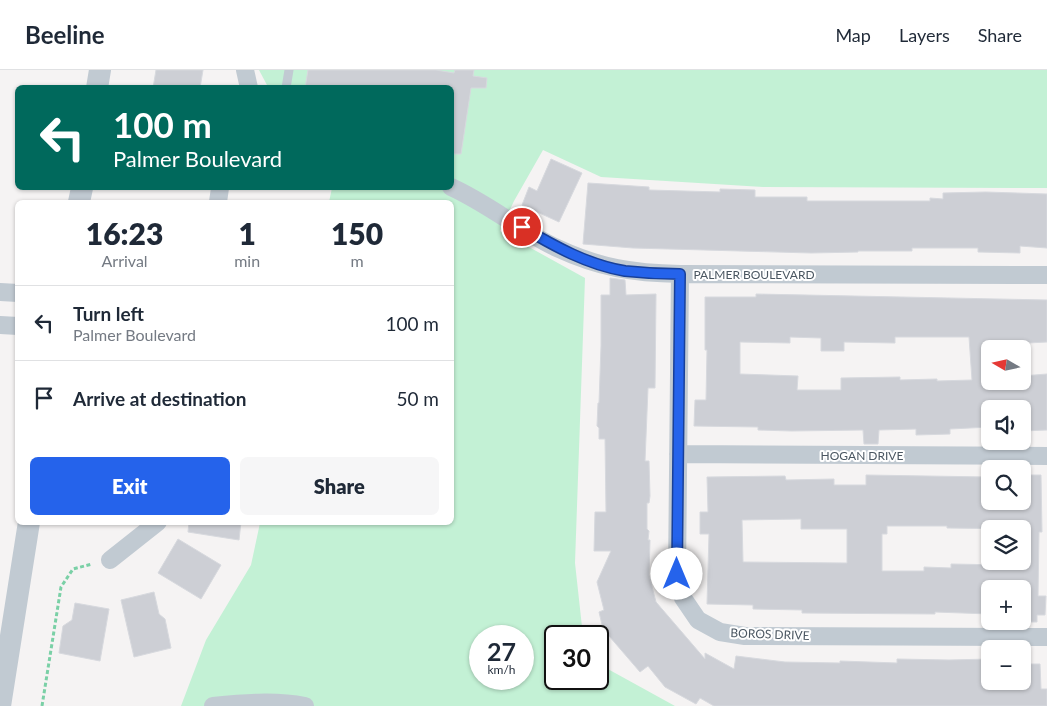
<!DOCTYPE html>
<meta charset="utf-8">
<style>
body{margin:0;font-family:Lato,sans-serif;background:#f6f6f7;color:#1f2937;height:100vh;display:flex;flex-direction:column;font-size:19px;white-space:nowrap}
*{box-sizing:border-box;margin:0}
p{font-size:16px;color:#747a83}
.icon{flex:none;width:28px;height:28px;fill:none;stroke:currentColor;stroke-width:2;stroke-linecap:round;stroke-linejoin:round}
.map{position:relative;flex:1;overflow:hidden}
.side{position:absolute;left:15px;top:130px;width:439px;height:325px;display:flex;flex-direction:column;background:#fff;border-radius:8px;box-shadow:0 1px 4px #0004}
.side>*{flex:none}
.hud{position:absolute;left:15px;top:15px;width:439px;height:105px;border-radius:8px;box-shadow:0 1px 4px #0004;background:#00695c;color:#fff;overflow:hidden}
.needle{width:32px;rotate:279deg}
.fabs{position:absolute;left:981px;top:270px;display:grid;gap:10px}
.fabs a{display:grid;place-items:center;width:50px;height:50px;border-radius:8px;background:#fff;box-shadow:0 1px 4px #0004;font-size:25px}
.speed{position:absolute;left:469px;top:555px;display:flex;gap:10px;font-size:25px;font-weight:700;text-align:center}
.speed>*{display:grid;place-content:center;width:65px;height:65px;border-radius:50%;background:#fff;box-shadow:0 1px 4px #0004;line-height:1}
.speed small{font-size:12px;font-weight:400}
.speed .limit{border:2px solid #111;border-radius:8px;background:#fff;color:#111}
.pin{position:absolute;display:grid;place-items:center;width:42px;height:42px;color:#fff;margin:-21px;border:2px solid #fff;border-radius:50%;box-shadow:0 1px 5px #0007}
.me{position:absolute;width:55px;margin:-28px;rotate:0deg;stroke-linejoin:round;filter:drop-shadow(0 0 4px #0008)}
.turn{display:flex;align-items:center;gap:18px;height:105px;padding:0 15px;font-size:22px}
.turn .icon{width:65px;height:65px;stroke-width:2.5}
.turn b{display:block;font-size:35px;line-height:42px}
.eta{display:flex;justify-content:space-evenly;align-items:center;height:85px;text-align:center}
.eta b{font-size:30px;font-weight:800;line-height:35px}
.primary-button{display:flex;gap:10px;margin-top:auto;padding:10px 15px}
.primary-button a{flex:1;height:58px;border-radius:8px;background:#2563eb;color:#fff;font-size:20px;font-weight:800;line-height:58px;text-align:center}
.primary-button a+a{background:#f6f6f7;color:#1f2937}
ul{padding:0;list-style:none}
li{display:flex;align-items:center;gap:15px;height:75px;padding:0 15px;border-top:1px solid #e0e1e3}
li div{flex:1}
li b{display:block;font-size:19px}
li em{font-style:normal}
header{display:flex;align-items:center;gap:30px;box-sizing:border-box;height:70px;padding:0 25px;background:#fff;border-bottom:1px solid #e0e1e3}
header strong{font-size:24px}
nav{display:flex;gap:28px;margin-inline-start:auto;font-size:18px}
.map>svg:first-child{display:block}
.green{fill:#c3f1d5;fill-rule:evenodd}
.building{fill:#cdcfd5;stroke:#d7d9de;fill-rule:evenodd}
.lines{fill:none;stroke-linecap:round;stroke-linejoin:round}
.path{stroke:#7ad0a6;stroke-width:3;stroke-dasharray:4 2.5;stroke-linecap:butt}
.service{stroke:#c1cad2;stroke-width:9}
.minor{stroke:#c1cad2;stroke-width:18}
.tertiary{stroke:#c1cad2;stroke-width:22}
.route-casing{stroke:#184099;stroke-width:12}
.route{stroke:#2563eb;stroke-width:9}
.labels{text-anchor:middle;dominant-baseline:central;stroke-width:4;stroke-linejoin:round;paint-order:stroke}
.street-label{font-size:12px;fill:#4a5661;stroke:#fff}
</style>
<header>
<strong>Beeline</strong>
<nav><a>Map</a><a>Layers</a><a>Share</a></nav>
</header>
<div class="map">
<svg width="1047" height="636" viewBox="0 0 1047 636">
<rect width="100%" height="100%" fill="#f5f3f3"/>
<path class="green" d="M259,0H1047V118L763,117L601,107L543,80L514,131L500,161L585,208L575,493L583,566H555V609H598V588L606,598L675,636H181L206,570L251,495L260,453L451,452V132H329L332,118H451V18L268,17ZM480,566H522V609H480Z"/>
<path class="building" d="M156,0H203L200,18H153Z
M308,0H436L454,3L455,0H474L473,6L487,8L486,18H471L461,84H451V18H305Z
M551,89L582,103L559,152L522,135L529,117L537,121Z
M588,113L649,117V120L720,122V119L755,120V127H807V131H930V128L943,129V123L986,122L1047,124V178L1020,176V183L978,182V178H912V181H858V182L811,183L633,178L583,174Z
M610,208L625,210L626,225L656,224L655,318H648L645,391H649L650,426L649,433H647V459L649,461L648,470H650L649,505L656,532L705,589V583L734,599L736,586L785,592L840,593V591L897,593V589L949,590L990,589V611H1022V594H1040L1041,619H1047V636H714L700,628L696,634L665,617L648,596L640,602L603,559L599,542L604,540L597,512L611,481H594L595,442H606L605,369H599V358L597,356L598,333H599L601,276V225H610Z
M756,224L1047,230V272L990,275V311H1022V306L1047,304V360L1022,361V339H990V357L950,359V364L916,365V359L879,360L878,374H864L863,360L791,361L758,360V357L694,356L695,330H706L707,280H705V227H756ZM790,267L821,268V281H844V272L895,273V267H969L972,310L937,311V309L900,310V307L841,308V320H797L798,306L740,304V272L790,273Z
M866,405L987,407V431H1022V405H1041L1042,462H1039L1038,526H1046L1045,545H1037V552H1022V519H990V544L935,542V544L802,543V540L753,539V535L707,534L709,464H700V442H708L707,407L785,406L786,410L834,409V415H866ZM801,449V459H847V493L743,492L742,450ZM887,456H947V458L1022,459V491H1004V495L951,494V498L924,497V501H882V464H887Z
M189,452H241L239,470L188,462Z
M178,469L221,495L201,529L158,503Z
M154,522L159,544L165,549L171,578L134,587L121,530Z
M75,533L109,539L100,591L59,583L63,556L72,550Z"/>
<g class="lines">
<path class="path" d="M42,636L61,517L73,499L92,494"/>
<path class="service" d="M286,18L289,0"/>
<path class="minor" d="M245,0L249,18
M451,117C489,134 520,161 557,178C600,198 633,203 680,204L1047,205
M218,132L220,118
M680,204L677,504L683,528L698,550L720,562L745,566L1047,567
M0,222L18,223
M0,255L18,256
M678,384L1047,386
M110,490L158,452
M213,636C242,633 275,630 305,636"/>
<path class="tertiary" d="M97,18L100,0
M79,132L82,118
M0,636L29,452"/>
</g>
<g class="lines">
<defs>
<path id="route" d="M522,157C554,176 588,195 625,201C643,203 661,204 680,204L677,504"/>
</defs>
<use href="#route" class="route-casing"/>
<use href="#route" class="route"/>
</g>
<g class="labels">
<g class="street-label">
<text x="754" y="204">PALMER BOULEVARD</text>
<text x="862" y="385">HOGAN DRIVE</text>
<text transform="translate(770 564) rotate(2)">BOROS DRIVE</text>
</g>
</g>
</svg>
<div class="fabs">
<a><svg class="needle" viewBox="-14 -14 28 28"><path d="M0-13l5 13h-10z" fill="#e53935"/><path d="M0 13l5-13h-10z" fill="#747a83"/></svg></a>
<a><svg class="icon" aria-label="sound" viewBox="0 0 24 24"><path d="M4 9h4l5-4v14l-5-4H4zM17 9q2 3 0 6"/></svg></a>
<a><svg class="icon" aria-label="search" viewBox="0 0 24 24"><circle cx="10" cy="10" r="6"/><path d="M15 15l6 6"/></svg></a>
<a><svg class="icon" aria-label="layers" viewBox="0 0 24 24"><path d="M12 4l9 5-9 5-9-5zM3 14l9 5 9-5"/></svg></a>
<a>+</a>
<a>−</a>
</div>
<div class="speed"><div>27<small>km/h</small></div><div class="limit">30</div></div>
<div class="pin" style="left:522px;top:157px;background:#d93025"><svg class="icon" aria-label="arrive" viewBox="0 0 24 24"><path d="M6 21V4h12l-3 4 3 4H6"/></svg></div>
<svg class="me" style="left:677px;top:504px" viewBox="-20 -20 40 40"><circle r="19" fill="#fff"/><path d="M0-13L10 11 0 6-10 11z" fill="#2563eb"/></svg>
<div class="hud">
<div class="turn"><svg class="icon" aria-label="left" viewBox="0 0 24 24"><path d="M17 20v-9H6M10 6l-5 5 5 5"/></svg><div><b>100 m</b>Palmer Boulevard</div></div>
</div>
<section class="side">
<div class="eta">
<div><b>16:23</b><p>Arrival</p></div>
<div><b>1</b><p>min</p></div>
<div><b>150</b><p>m</p></div>
</div>
<ul>
<li><svg class="icon" aria-label="left" viewBox="0 0 24 24"><path d="M17 20v-9H6M10 6l-5 5 5 5"/></svg><div><b>Turn left</b><p>Palmer Boulevard</p></div><em>100 m</em></li>
<li><svg class="icon" aria-label="arrive" viewBox="0 0 24 24"><path d="M6 21V4h12l-3 4 3 4H6"/></svg><div><b>Arrive at destination</b></div><em>50 m</em></li>
</ul>
<div class="primary-button"><a>Exit</a><a>Share</a></div>
</section>
</div>
